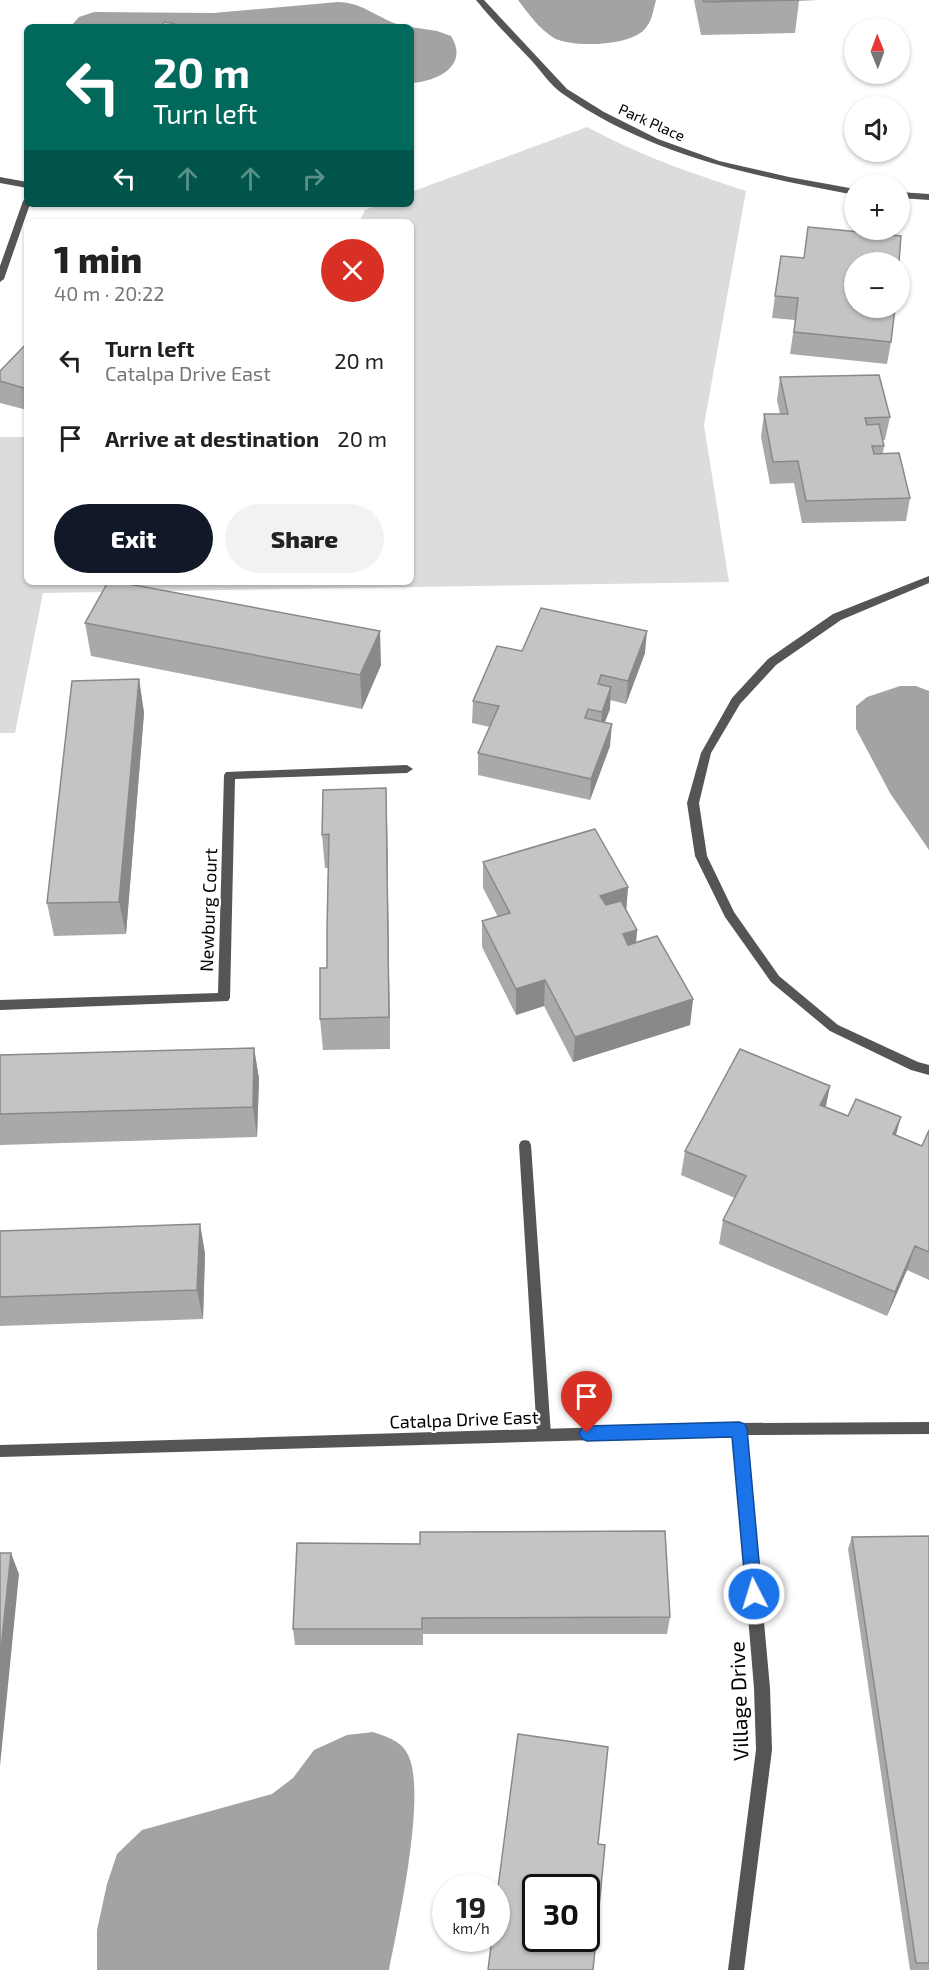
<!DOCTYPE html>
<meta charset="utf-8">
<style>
body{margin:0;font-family:"Exo 2",sans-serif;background:#f2f2f2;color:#222;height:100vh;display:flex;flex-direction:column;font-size:22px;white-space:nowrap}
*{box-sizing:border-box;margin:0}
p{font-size:20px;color:#767676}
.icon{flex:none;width:33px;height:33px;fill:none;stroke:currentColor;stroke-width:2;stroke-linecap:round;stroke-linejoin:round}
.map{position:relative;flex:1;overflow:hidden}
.side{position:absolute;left:24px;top:219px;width:390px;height:366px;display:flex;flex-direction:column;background:#fff;border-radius:9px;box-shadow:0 2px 4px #0004}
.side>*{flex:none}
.guide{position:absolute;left:24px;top:24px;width:390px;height:183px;border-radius:9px;box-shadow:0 2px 4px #0004;background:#00695c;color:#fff;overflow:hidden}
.needle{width:39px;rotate:359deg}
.controls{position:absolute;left:844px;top:18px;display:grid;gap:12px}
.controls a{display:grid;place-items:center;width:66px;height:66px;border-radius:50%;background:#fff;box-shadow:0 2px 4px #0004;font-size:30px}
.speed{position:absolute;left:432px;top:1874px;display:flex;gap:12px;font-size:30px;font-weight:700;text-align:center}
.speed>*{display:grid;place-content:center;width:78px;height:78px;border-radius:50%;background:#fff;box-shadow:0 2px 4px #0004;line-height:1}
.speed small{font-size:15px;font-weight:400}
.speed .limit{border:3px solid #111;border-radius:9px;background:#fff;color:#111}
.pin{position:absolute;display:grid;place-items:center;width:51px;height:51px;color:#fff;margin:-62px -26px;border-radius:50% 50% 50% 0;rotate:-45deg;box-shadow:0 0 6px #0007}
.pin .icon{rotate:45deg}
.me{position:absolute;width:66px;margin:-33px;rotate:355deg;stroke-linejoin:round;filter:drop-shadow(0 0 4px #0008)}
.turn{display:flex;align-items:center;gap:21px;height:126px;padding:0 30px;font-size:27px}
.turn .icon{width:78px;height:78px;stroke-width:2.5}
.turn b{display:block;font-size:42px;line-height:51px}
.lanes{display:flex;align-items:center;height:57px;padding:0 30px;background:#0003;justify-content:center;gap:30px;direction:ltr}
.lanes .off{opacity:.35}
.round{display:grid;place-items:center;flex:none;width:63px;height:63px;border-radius:32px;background:#f2f2f2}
.headline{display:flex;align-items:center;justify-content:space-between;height:102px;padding:0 30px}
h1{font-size:36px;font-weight:800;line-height:45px}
.primary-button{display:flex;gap:12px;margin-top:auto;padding:12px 30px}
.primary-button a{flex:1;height:69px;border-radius:36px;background:#111827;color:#fff;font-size:24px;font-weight:800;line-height:69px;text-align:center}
.primary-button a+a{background:#f2f2f2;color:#222}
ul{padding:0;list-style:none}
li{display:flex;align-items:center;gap:18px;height:78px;padding:0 30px}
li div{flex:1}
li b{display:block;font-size:22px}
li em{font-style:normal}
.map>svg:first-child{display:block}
.green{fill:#dcdcdc}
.water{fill:#a3a3a3}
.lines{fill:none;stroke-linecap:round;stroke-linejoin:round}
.lane{fill:#555;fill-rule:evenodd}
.street{fill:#555;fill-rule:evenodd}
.wall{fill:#a9a9a9}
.shaded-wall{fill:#898989}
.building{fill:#c4c4c4;stroke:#898989;stroke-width:1.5;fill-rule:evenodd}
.route{fill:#1a73e8;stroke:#114b97;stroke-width:1.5}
.labels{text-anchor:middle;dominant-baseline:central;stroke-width:4.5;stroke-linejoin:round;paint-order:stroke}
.far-street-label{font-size:15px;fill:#000;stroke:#fff}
.street-label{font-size:18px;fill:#000;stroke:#fff}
.near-street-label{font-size:21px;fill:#000;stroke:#fff}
</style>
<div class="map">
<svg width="929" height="1970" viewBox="0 0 929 1970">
<rect width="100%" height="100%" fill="#fff"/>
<path class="green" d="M587,127C641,156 688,172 746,191L704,425L729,582L43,593L15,733H0V437H27V582H411V222H359L365,210L380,204H411V192Z"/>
<path class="water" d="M518,0H656C653,11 652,22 644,30C628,46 573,48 554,38C539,29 528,13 518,0Z
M338,2C365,2 382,23 409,27H70L79,17L94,12L213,13Z
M411,27L437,31L451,36C470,66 436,82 411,83Z
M900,686H916L929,691V850L890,793L856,729V706L867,697Z
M373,1732C387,1737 403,1741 409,1757C426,1797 398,1925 389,1970H97V1930L107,1884L117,1854L142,1830L272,1794L293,1778L314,1750L347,1735Z"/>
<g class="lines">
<path class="lane" d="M0,177L27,182V188L0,183Z
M27,198V204H30L4,279L0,282V266L23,201Z
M929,576V583L841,620L776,665L740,704L711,753L699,803L707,856L734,912L779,976L838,1025L918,1062L929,1065V1075L911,1070L830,1031L771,982L725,917L695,856L687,803L701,753L732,698L768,659L833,614Z
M525,1140L529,1141L531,1145L551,1435L549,1440L544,1441L539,1440L537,1435L519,1145L521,1141Z"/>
<path class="street" d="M476,0H484L567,89L604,112L658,139L719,161L789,177L855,189V195C753,176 649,155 563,94C551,86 542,72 532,61C513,41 493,21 476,0Z
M900,192L929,194V200L900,198Z
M407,765L413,769L407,773L235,779L230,998L228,1001L0,1010V1000L218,993L224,775L226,772Z
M929,1422V1434L747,1435L770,1688L772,1750L744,1970H728L756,1750L754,1688L733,1436L0,1457V1445L739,1423Z"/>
</g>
<path class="wall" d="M694,0H817L799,1L795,33L701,35Z
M855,262V308L891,342L887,364L790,354L795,320L772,318L775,296Z
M27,343V410L0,403V371Z
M780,377L890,417L885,440H883L884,446L883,453L910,498L906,521L802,523L794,483L770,484L761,437L764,414H780L777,400Z
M85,623L381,665L362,709L91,656Z
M522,651L645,653L626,704L610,700V709L605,722L610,746L590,800L478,775V753L490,727L472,723L473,701Z
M139,679L144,713L126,934L54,936L47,903Z
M386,788L387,821L390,1049L323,1050L320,1019L327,968L328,868H325L322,835Z
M483,862L628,887L626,910L637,930L636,942L693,999L690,1025L573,1062L544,1006L516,1015L482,947V921L498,917L483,888Z
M254,1048L259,1079L257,1137L0,1145V1055Z
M826,1107L922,1146L929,1130V1280L907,1270L887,1316L719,1244L723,1220L735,1198L681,1175L685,1151Z
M200,1224L205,1254L203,1319L0,1326V1231Z
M929,1536V1970H910L848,1549L852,1537Z
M420,1544L670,1617L667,1634H423V1645H295L293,1629Z"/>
<path class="shaded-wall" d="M380,631L381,665L362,709L360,675Z
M647,631L645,653L626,704L628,681Z
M139,679L144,713L126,934L119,902Z
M611,687L610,709L600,734L602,712Z
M612,724L610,746L590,800L591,779Z
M386,788L387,821L390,1049L389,1017Z
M628,887L626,913L598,922L600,896Z
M637,930L635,956L623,934Z
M545,980L544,1006L516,1015V989Z
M693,999L690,1025L573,1062L575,1037Z
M254,1048L259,1079L257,1137L253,1107Z
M830,1086L825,1111L820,1105Z
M901,1117L894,1142L893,1134Z
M200,1224L205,1254L203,1319L197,1290Z
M915,1246L907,1270L887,1316L895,1292Z
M11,1553L19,1574L0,1766V1658Z"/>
<path class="building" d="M703,0H799L704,2Z
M165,22L189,27H159Z
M808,227L901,236L899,262H855V308H895L891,342L794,332L798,298L775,296L781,256L804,258Z
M27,343V389L0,381V371Z
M879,375L890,417L865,418L867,425L879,424L884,446H872L874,454L899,453L910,498L806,501L798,461L773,462L764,414H788L780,377Z
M108,582H118L380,631L360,675L85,623Z
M541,608L647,631L628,681L601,675L598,684L611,687L602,712L588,709L585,718L612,724L591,779L478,753L499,706L473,701L497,646L522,651Z
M139,679L119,902L47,903L72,681Z
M386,788L389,1017L320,1019V968H327V930L329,834L322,835L323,790Z
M595,829L628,887L600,896L606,905L621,901L637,930L623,934L628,945L657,936L693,999L575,1037L545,980L516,989L482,921L510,913L483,862Z
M254,1048L253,1107L0,1114V1055Z
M740,1049L830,1086L820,1105L848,1116L856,1099L901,1117L893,1134L922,1146L929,1130V1252L915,1246L895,1292L723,1220L746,1176L685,1151Z
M200,1224L197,1290L0,1297V1231Z
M665,1531L670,1617L422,1618V1629H293L297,1543L420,1544V1532Z
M929,1536V1963H916L852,1537Z
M0,1553H11L0,1658Z
M518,1734L608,1747L598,1844L605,1845L593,1970H488L492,1938H496V1903ZM536,1887H586V1938H536Z"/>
<path class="route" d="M739,1422L745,1424L747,1429L762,1594L760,1600L754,1602L748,1600L746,1594L732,1437L587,1441L582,1439L579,1433L582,1428L587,1426Z"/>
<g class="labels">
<g class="far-street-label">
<text transform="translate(652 122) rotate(24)">Park Place</text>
</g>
<g class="street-label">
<text transform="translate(208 910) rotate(-88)">Newburg Court</text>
<text transform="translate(464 1419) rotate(-2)">Catalpa Drive East</text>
</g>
<g class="near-street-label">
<text transform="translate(738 1701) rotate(-92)">Village Drive</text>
</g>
</g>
</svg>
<div class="controls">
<a><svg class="needle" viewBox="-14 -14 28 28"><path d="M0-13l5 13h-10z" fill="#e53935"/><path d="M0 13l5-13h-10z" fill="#767676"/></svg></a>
<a><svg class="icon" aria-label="sound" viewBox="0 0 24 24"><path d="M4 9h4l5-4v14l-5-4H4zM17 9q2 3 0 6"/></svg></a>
<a>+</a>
<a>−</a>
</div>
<div class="speed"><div>19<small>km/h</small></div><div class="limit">30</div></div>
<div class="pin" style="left:587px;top:1433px;background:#d93025"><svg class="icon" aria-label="arrive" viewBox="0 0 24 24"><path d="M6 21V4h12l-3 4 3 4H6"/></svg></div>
<svg class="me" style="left:754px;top:1594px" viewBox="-20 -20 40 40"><circle r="17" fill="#1a73e8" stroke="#fff" stroke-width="3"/><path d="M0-11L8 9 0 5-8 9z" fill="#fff"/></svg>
<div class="guide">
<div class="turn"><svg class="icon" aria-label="left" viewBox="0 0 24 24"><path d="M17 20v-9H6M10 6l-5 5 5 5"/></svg><div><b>20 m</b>Turn left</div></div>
<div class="lanes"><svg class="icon" aria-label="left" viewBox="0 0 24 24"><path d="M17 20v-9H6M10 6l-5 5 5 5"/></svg><svg class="icon off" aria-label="ahead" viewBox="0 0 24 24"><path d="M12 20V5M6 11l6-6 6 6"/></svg><svg class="icon off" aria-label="ahead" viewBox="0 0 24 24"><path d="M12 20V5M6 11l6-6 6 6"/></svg><svg class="icon off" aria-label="right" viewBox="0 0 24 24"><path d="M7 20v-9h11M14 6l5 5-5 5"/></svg></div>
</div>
<section class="side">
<div class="headline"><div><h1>1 min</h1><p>40 m · 20:22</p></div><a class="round" style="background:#d93025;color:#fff"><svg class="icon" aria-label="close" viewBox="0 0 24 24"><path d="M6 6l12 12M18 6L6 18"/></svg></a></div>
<ul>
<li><svg class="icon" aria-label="left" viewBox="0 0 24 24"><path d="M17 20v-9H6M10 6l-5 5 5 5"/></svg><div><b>Turn left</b><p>Catalpa Drive East</p></div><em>20 m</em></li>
<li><svg class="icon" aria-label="arrive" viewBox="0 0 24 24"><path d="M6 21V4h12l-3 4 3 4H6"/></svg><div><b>Arrive at destination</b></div><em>20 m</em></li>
</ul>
<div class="primary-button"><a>Exit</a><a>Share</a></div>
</section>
</div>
